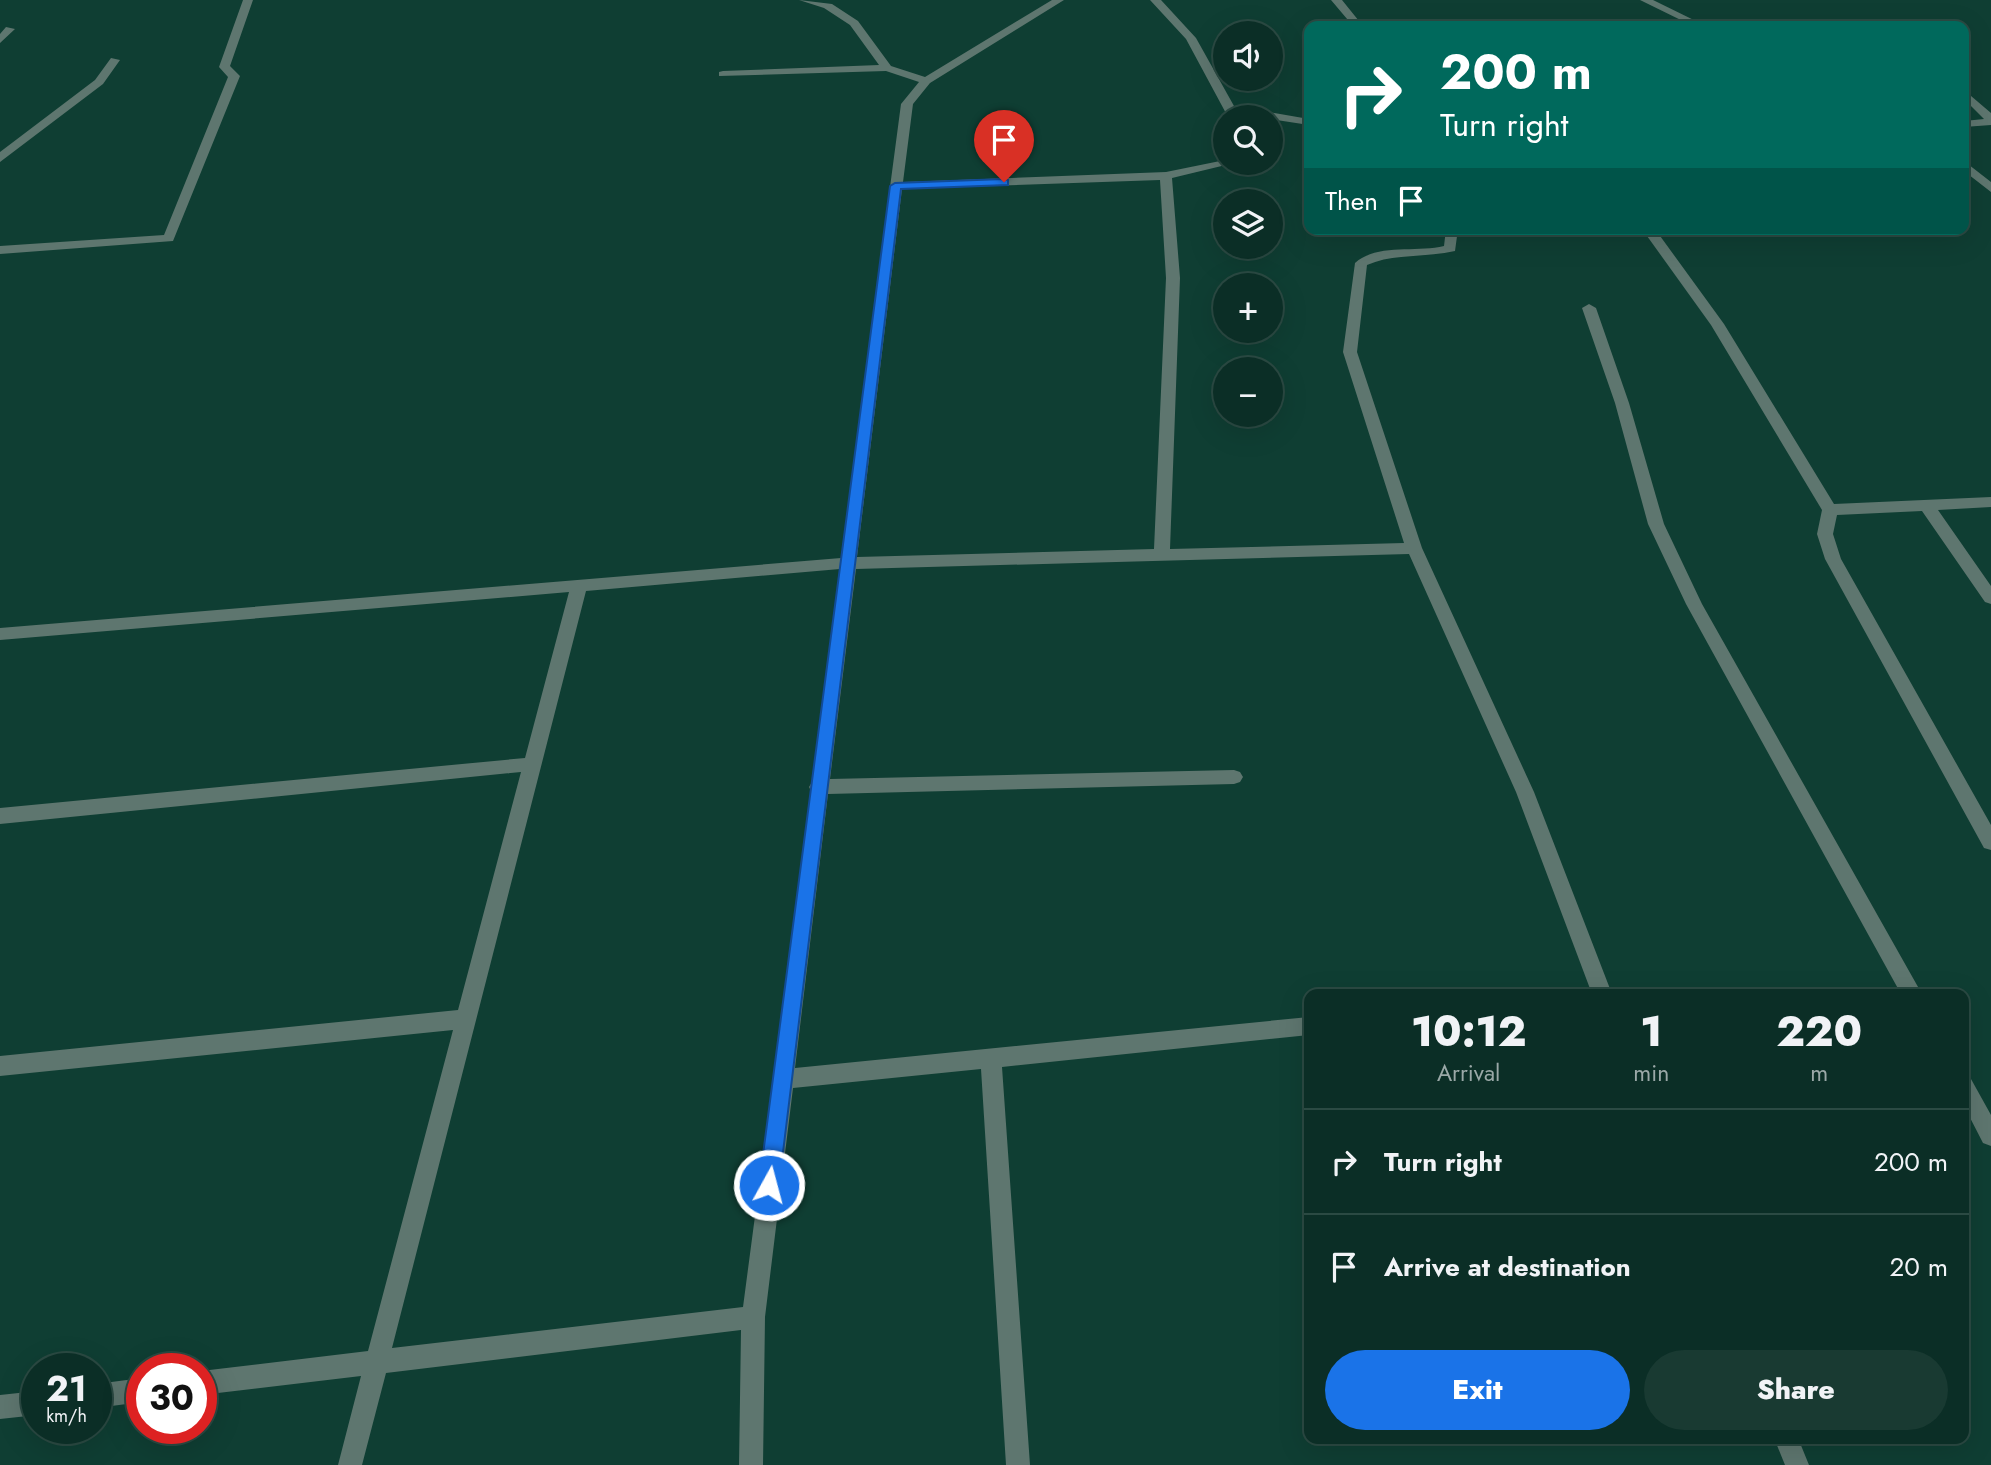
<!DOCTYPE html>
<meta charset="utf-8">
<style>
body{margin:0;font-family:Jost,sans-serif;background:#193a32;color:#f1f3f6;height:100vh;display:flex;flex-direction:column;font-size:26px;white-space:nowrap}
*{box-sizing:border-box;margin:0}
p{font-size:23px;color:#9aa8a7}
.icon{flex:none;width:38px;height:38px;fill:none;stroke:currentColor;stroke-width:2;stroke-linecap:round;stroke-linejoin:round}
.map{position:relative;flex:1;overflow:hidden}
.sheet{position:absolute;left:1304px;top:989px;width:665px;height:455px;display:flex;flex-direction:column;background:#0b2e26;border-radius:14px;box-shadow:0 7px 28px #0002,0 0 0 2px #2b4a43}
.sheet>*{flex:none}
.top-card{position:absolute;left:1304px;top:21px;width:665px;height:214px;border-radius:14px;box-shadow:0 7px 28px #0002,0 0 0 2px #2b4a43;background:#00695c;color:#fff;overflow:hidden}
.fabs{position:absolute;left:1213px;top:21px;display:grid;gap:14px}
.fabs a{display:grid;place-items:center;width:70px;height:70px;border-radius:50%;background:#0b2e26;box-shadow:0 7px 28px #0002,0 0 0 2px #2b4a43;font-size:35px}
.speed{position:absolute;left:21px;top:1353px;display:flex;gap:14px;font-size:35px;font-weight:700;text-align:center}
.speed>*{display:grid;place-content:center;width:91px;height:91px;border-radius:50%;background:#0b2e26;box-shadow:0 7px 28px #0002,0 0 0 2px #2b4a43;line-height:1}
.speed small{font-size:18px;font-weight:400}
.speed .limit{border:10px solid #d22;background:#fff;color:#111}
.pin{position:absolute;display:grid;place-items:center;width:60px;height:60px;color:#fff;margin:-72px -30px;border-radius:50% 50% 50% 0;rotate:-45deg;box-shadow:0 0 7px #0007}
.pin .icon{rotate:45deg}
.me{position:absolute;width:77px;margin:-38px;rotate:7deg;stroke-linejoin:round;filter:drop-shadow(0 0 5px #0008)}
.turn{display:flex;align-items:center;gap:24px;height:147px;padding:0 21px;font-size:32px}
.turn .icon{width:91px;height:91px;stroke-width:2.5}
.turn b{display:block;font-size:49px;line-height:60px}
.then{display:flex;align-items:center;height:66px;padding:0 21px;background:#0003;gap:14px;font-size:26px}
.eta{display:flex;justify-content:space-evenly;align-items:center;height:119px;text-align:center}
.eta b{font-size:42px;font-weight:800;line-height:49px}
.button{display:flex;gap:14px;margin-top:auto;padding:14px 21px}
.button a{flex:1;height:80px;border-radius:42px;background:#1a73e8;color:#fff;font-size:28px;font-weight:800;line-height:80px;text-align:center}
.button a+a{background:#193a32;color:#f1f3f6}
ul{padding:0;list-style:none}
li{display:flex;align-items:center;gap:21px;height:105px;padding:0 21px;border-top:2px solid #2b4a43}
li div{flex:1}
li b{display:block;font-size:26px}
li em{font-style:normal}
.map>svg:first-child{display:block}
.lines{fill:none;stroke-linecap:round;stroke-linejoin:round}
.minor{fill:#5e766f;fill-rule:evenodd}
.route{fill:#1a73e8;stroke:#114b97;stroke-width:2}
</style>
<div class="map">
<svg width="1991" height="1465" viewBox="0 0 1991 1465">
<rect width="100%" height="100%" fill="#0f3e33"/>
<g class="lines">
<path class="minor" d="M243,0H253L230,66L240,76L173,241L0,254V246L164,235L228,77L219,67Z
M799,0L832,4L858,21L891,66L925,77L1052,0H1064L930,83L913,104L903,182L1166,172L1225,160V163H1234L1172,178L1180,278L1170,549L1404,543L1343,352L1355,263C1377,243 1416,253 1444,246L1446,229H1458L1455,251C1426,258 1394,253 1367,265L1357,352L1422,548L1534,792L1612,994H1592L1516,792L1409,554L856,569L830,779L1234,770L1240,772L1243,777L1240,782L1234,784L828,794L795,1068L1309,1017V1035L1002,1067L1030,1465H1006L981,1069L793,1088L765,1317L763,1465H739L741,1330L386,1373L362,1465H338L361,1376L201,1395V1371L368,1351L453,1030L0,1076V1056L458,1010L521,772L0,824V808L525,758L569,592L0,640V628L841,558L901,104L919,82L886,71L719,76V72L723,71L879,65L850,25L824,8ZM1160,180L1166,278L1154,549L857,557L902,189ZM840,569L812,782L809,787L811,791L743,1307L392,1348L586,591Z
M1150,0H1161L1196,38L1234,106L1309,119V125L1238,114L1240,117H1228L1186,39Z
M1331,0H1342L1363,26H1353Z
M1640,0H1653L1706,26H1693Z
M6,27L15,29L0,43V34Z
M111,58L120,60L103,84L0,162V152L95,80Z
M1964,90L1991,113V125L1964,127V121L1984,119L1964,99Z
M1964,161L1991,182V192L1964,171Z
M1642,229H1655L1724,324L1834,504L1991,497V507L1938,510L1991,586V604L1985,602L1922,511L1837,515L1833,534L1841,559L1991,825V850L1984,848L1825,559L1817,534L1822,510L1711,325Z
M1589,304L1596,308L1629,403L1664,524L1702,604L1922,994H1901L1686,604L1648,524L1615,403L1582,308Z
M1964,1076L1971,1079L1991,1115V1146L1983,1143L1964,1106Z
M142,1378V1402L96,1408V1384Z
M37,1391V1415L0,1419V1395Z
M1774,1438H1798L1809,1465H1785Z"/>
</g>
<path class="route" d="M1004,179L1008,180V185L901,189L779,1185L776,1192L769,1195L762,1192L759,1185L890,186L895,183Z"/>
</svg>
<div class="fabs">
<a><svg class="icon" aria-label="sound" viewBox="0 0 24 24"><path d="M4 9h4l5-4v14l-5-4H4zM17 9q2 3 0 6"/></svg></a>
<a><svg class="icon" aria-label="search" viewBox="0 0 24 24"><circle cx="10" cy="10" r="6"/><path d="M15 15l6 6"/></svg></a>
<a><svg class="icon" aria-label="layers" viewBox="0 0 24 24"><path d="M12 4l9 5-9 5-9-5zM3 14l9 5 9-5"/></svg></a>
<a>+</a>
<a>−</a>
</div>
<div class="speed"><div>21<small>km/h</small></div><div class="limit">30</div></div>
<div class="pin" style="left:1004px;top:182px;background:#d93025"><svg class="icon" aria-label="arrive" viewBox="0 0 24 24"><path d="M6 21V4h12l-3 4 3 4H6"/></svg></div>
<svg class="me" style="left:769px;top:1185px" viewBox="-20 -20 40 40"><circle r="17" fill="#1a73e8" stroke="#fff" stroke-width="3"/><path d="M0-11L8 9 0 5-8 9z" fill="#fff"/></svg>
<div class="top-card">
<div class="turn"><svg class="icon" aria-label="right" viewBox="0 0 24 24"><path d="M7 20v-9h11M14 6l5 5-5 5"/></svg><div><b>200 m</b>Turn right</div></div>
<div class="then">Then<svg class="icon" aria-label="arrive" viewBox="0 0 24 24"><path d="M6 21V4h12l-3 4 3 4H6"/></svg></div>
</div>
<section class="sheet">
<div class="eta">
<div><b>10:12</b><p>Arrival</p></div>
<div><b>1</b><p>min</p></div>
<div><b>220</b><p>m</p></div>
</div>
<ul>
<li><svg class="icon" aria-label="right" viewBox="0 0 24 24"><path d="M7 20v-9h11M14 6l5 5-5 5"/></svg><div><b>Turn right</b></div><em>200 m</em></li>
<li><svg class="icon" aria-label="arrive" viewBox="0 0 24 24"><path d="M6 21V4h12l-3 4 3 4H6"/></svg><div><b>Arrive at destination</b></div><em>20 m</em></li>
</ul>
<div class="button"><a>Exit</a><a>Share</a></div>
</section>
</div>
